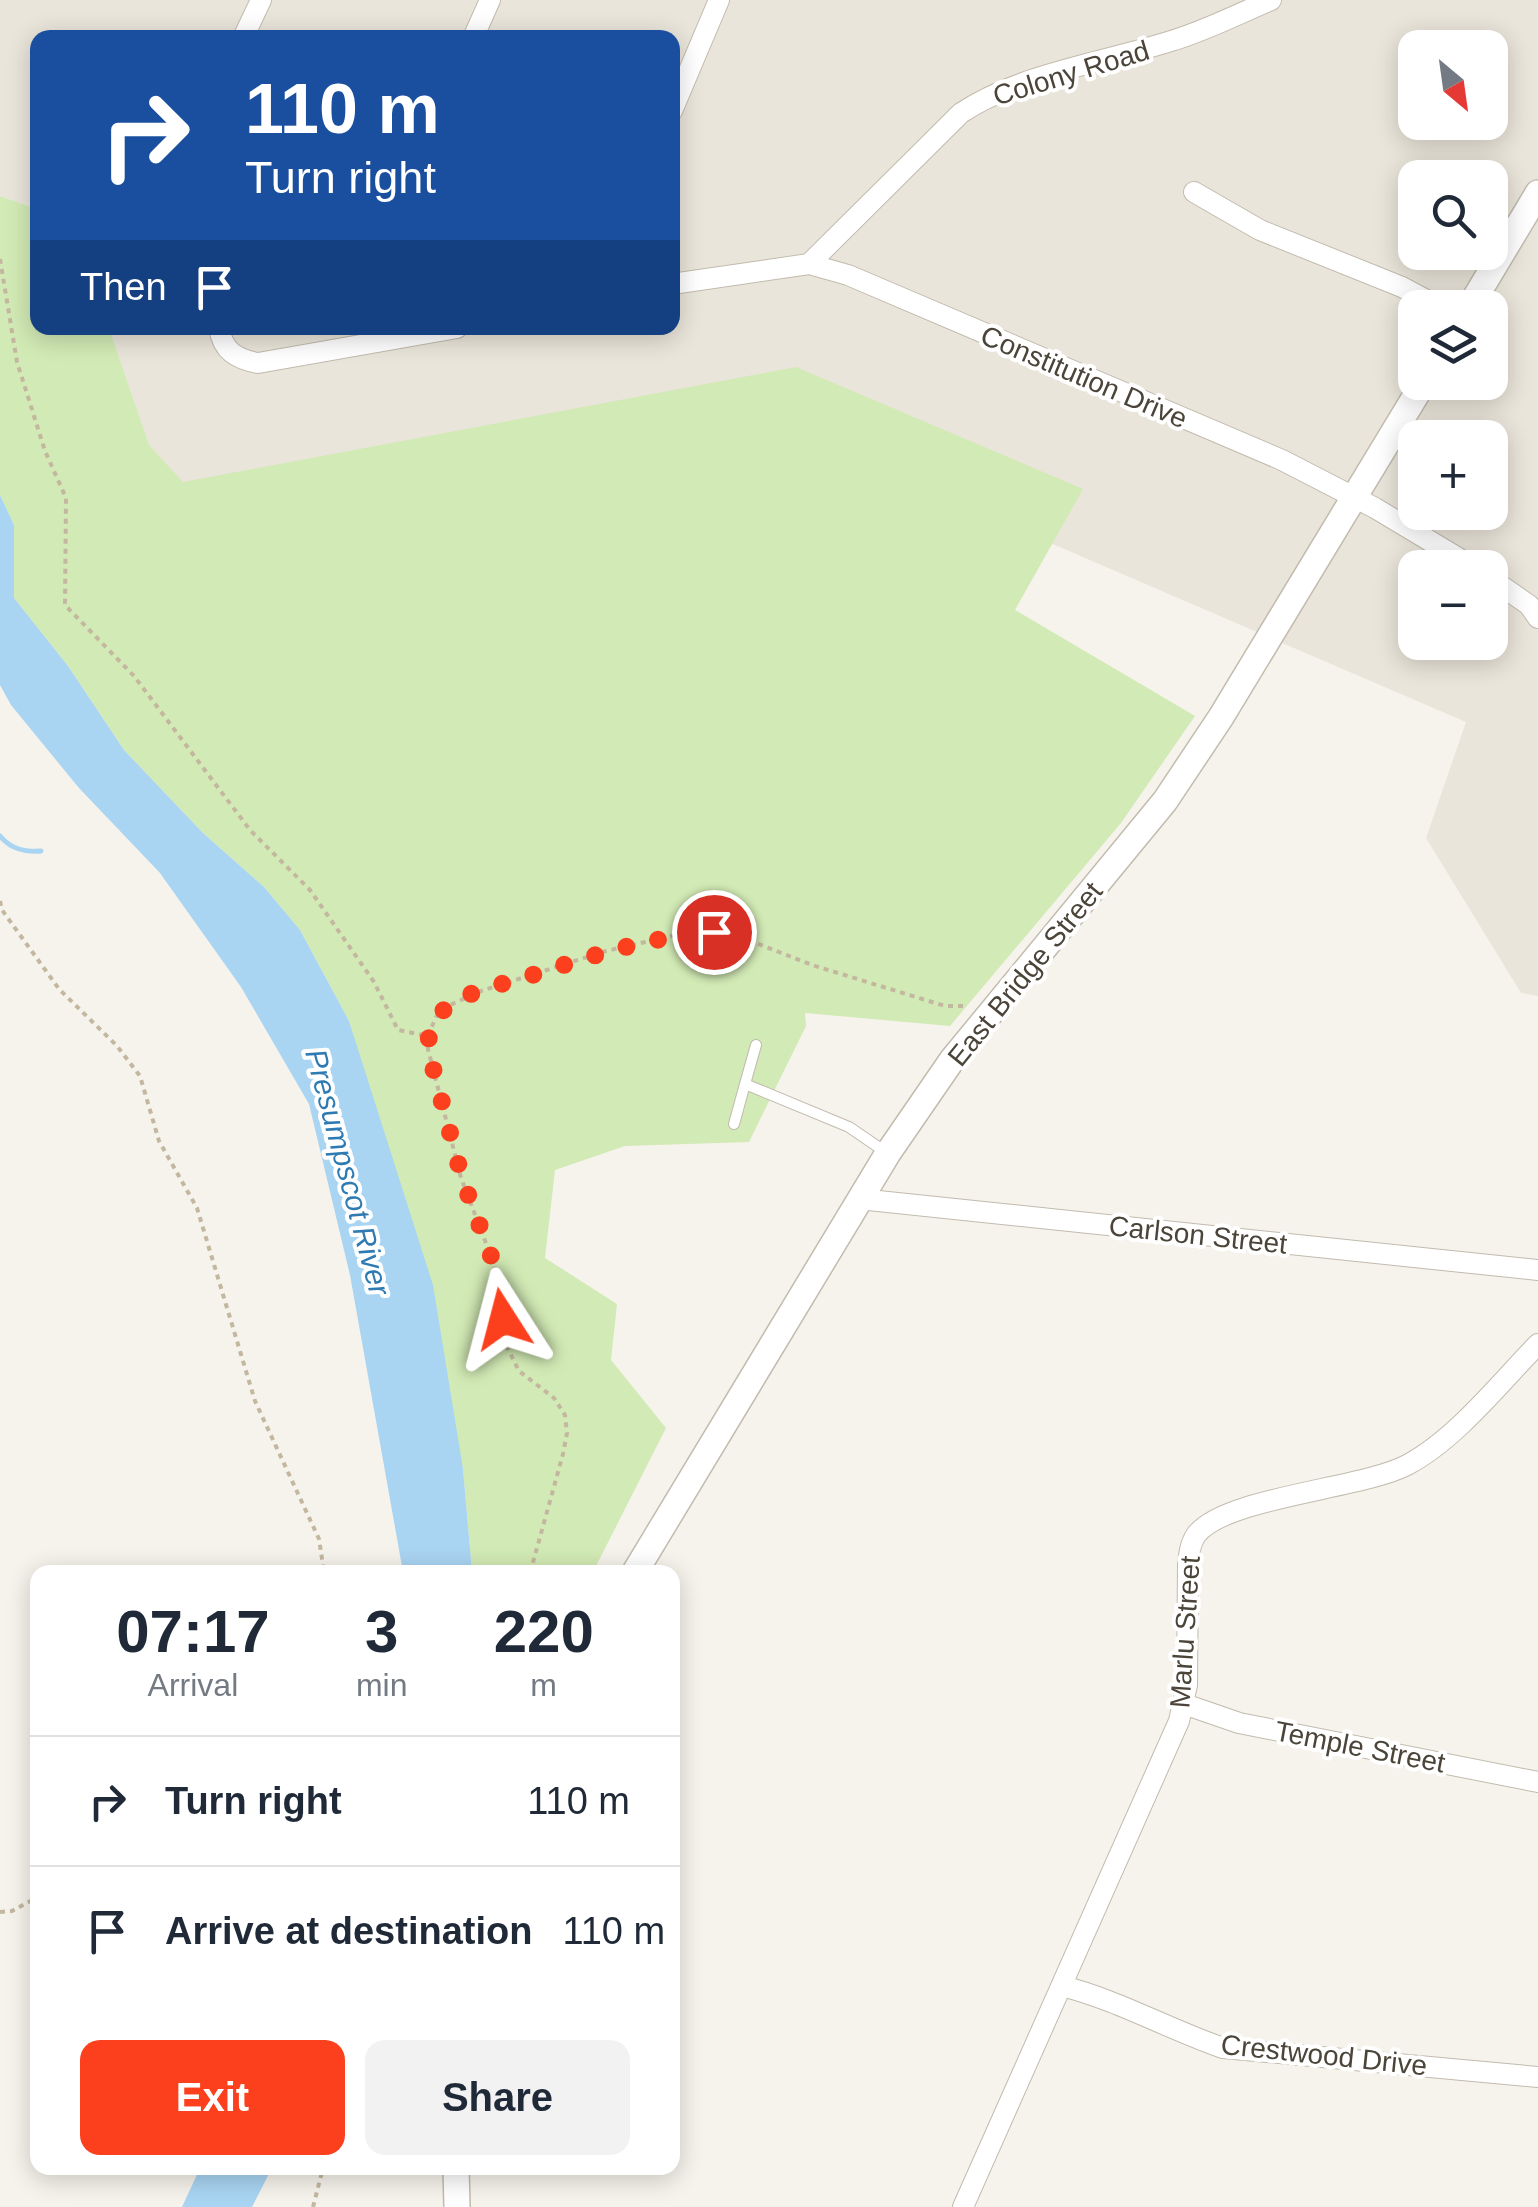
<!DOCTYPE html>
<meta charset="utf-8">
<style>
body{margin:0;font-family:Helvetica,sans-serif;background:#f2f2f3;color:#1f2937;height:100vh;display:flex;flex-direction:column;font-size:38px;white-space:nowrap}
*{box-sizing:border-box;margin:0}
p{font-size:32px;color:#747a83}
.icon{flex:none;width:55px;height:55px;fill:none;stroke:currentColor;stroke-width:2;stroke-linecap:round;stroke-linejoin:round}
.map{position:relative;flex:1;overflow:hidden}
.sheet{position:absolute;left:30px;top:1565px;width:650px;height:610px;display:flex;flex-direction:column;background:#fff;border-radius:20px;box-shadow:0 5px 25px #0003}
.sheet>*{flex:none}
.hud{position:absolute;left:30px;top:30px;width:650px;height:305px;border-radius:20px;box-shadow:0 5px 25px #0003;background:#1a4fa0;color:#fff;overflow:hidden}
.needle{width:65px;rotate:151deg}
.buttons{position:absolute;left:1398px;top:30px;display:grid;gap:20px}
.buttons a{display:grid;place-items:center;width:110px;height:110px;border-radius:20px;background:#fff;box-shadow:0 5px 25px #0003;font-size:50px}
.pin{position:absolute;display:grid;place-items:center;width:85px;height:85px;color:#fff;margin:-42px;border:5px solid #fff;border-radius:50%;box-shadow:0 2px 10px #0007}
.me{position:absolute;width:110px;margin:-55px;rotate:351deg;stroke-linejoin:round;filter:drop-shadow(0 0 8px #0008)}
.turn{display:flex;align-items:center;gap:35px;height:210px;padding:0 50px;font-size:45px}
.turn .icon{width:130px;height:130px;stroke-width:2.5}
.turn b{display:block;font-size:70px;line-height:85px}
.then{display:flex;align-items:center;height:95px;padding:0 50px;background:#0003;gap:20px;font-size:38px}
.eta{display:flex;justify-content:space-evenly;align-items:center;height:170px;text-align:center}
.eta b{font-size:60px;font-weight:700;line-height:70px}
.action{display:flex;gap:20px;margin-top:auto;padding:20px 50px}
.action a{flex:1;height:115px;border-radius:20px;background:#fc3f1d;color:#fff;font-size:40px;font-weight:700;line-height:115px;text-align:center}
.action a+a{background:#f2f2f3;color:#1f2937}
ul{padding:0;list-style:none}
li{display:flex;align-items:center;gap:30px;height:130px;padding:0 50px;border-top:2px solid #e0e1e3}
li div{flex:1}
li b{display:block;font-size:38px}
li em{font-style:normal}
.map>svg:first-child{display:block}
.residential{fill:#eae5da;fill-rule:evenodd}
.green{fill:#d2eab5}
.water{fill:#a9d4f2}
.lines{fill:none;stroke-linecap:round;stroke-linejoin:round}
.stream{stroke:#a9d4f2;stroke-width:5}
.service-casing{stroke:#c2bbae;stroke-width:12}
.minor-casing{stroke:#c2bbae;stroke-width:22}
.tertiary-casing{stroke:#c2bbae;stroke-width:28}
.path{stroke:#c4b79f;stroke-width:4;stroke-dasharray:5 5;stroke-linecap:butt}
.service{stroke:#fff;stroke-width:10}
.minor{stroke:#fff;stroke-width:20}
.tertiary{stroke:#fff;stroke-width:25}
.route{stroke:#fc3f1d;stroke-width:18;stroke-dasharray:0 32.4}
.labels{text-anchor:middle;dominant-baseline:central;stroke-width:8;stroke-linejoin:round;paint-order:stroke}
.street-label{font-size:28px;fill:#4b4439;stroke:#fff}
.water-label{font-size:30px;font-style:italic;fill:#2e7ab2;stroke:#fff}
</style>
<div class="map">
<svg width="1538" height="2207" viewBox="0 0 1538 2207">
<rect width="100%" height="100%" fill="#f6f3ec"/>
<path class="residential" d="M0,0H1538V996L1521,993L1426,838L1466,722L734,407L199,500L149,446L109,328H672V38H38L37,209L0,196ZM1415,48H1490V122H1415ZM1415,178H1490V252H1415ZM1415,308H1490V382H1415ZM1415,438H1490V512H1415ZM1415,568H1490V642H1415Z"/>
<path class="green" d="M0,196L37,209L38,328H109L149,445L183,482L796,367L1083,489L1015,610L1195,716L1121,823L950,1026L805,1013L806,1026L749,1142L625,1146L555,1170L545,1258L617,1304L611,1360L666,1428L593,1572H472L463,1469L384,1138L349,1021L300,930L264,887L202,832L124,750L68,666L14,598V525L0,495Z"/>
<path class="water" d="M0,495L14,525V598L68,666L124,750L202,832L264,887L300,930L349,1021L433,1285L463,1469L472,1572H403L350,1275L309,1104L241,987L160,873L79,788L11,705L0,685Z
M200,2168H272L252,2207H182Z"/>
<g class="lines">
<path class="stream" d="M0,836C11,849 24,852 41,851"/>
<defs>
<path id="service" d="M745,1084L756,1045
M734,1124L745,1084L849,1127L887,1153"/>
<path id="minor" d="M243,38L261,0
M473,38L490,0
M672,111L719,0
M1194,192L1260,230L1402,287L1441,308
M809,264L961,113C1022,73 1102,63 1171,41C1205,31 1238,14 1271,0
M672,284L809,264L848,275L1282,460L1375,508L1475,568
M219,328C223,351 236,359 258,363L457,328
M1490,578L1529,605L1538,618
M859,1199L1538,1270
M1184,1704L1239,1723L1538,1782
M1062,1986C1118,2000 1168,2029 1223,2048L1538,2077
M963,2207L1179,1721L1187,1685L1188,1564C1189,1554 1190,1544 1196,1535C1224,1497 1362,1489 1407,1465C1455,1440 1500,1383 1538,1344"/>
<path id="tertiary" d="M1469,308L1538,193
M635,1572L888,1153L952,1060L1165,801L1221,717L1424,382
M456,2168L457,2207"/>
</defs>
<use href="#service" class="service-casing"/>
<use href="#minor" class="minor-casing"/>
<use href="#tertiary" class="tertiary-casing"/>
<path class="path" d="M0,259L17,362L45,451L66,498L65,605L134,676L250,830L310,890L374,982L398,1030L428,1036V1049L461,1178L494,1264L507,1347L519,1371L554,1398L565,1415L567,1433L563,1454L532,1566L533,1572
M0,901L2,910L59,989L117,1046L140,1076L159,1141L197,1208L255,1401L319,1539L324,1572
M428,1036L436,1017L450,1005L481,991L606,951L676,935L714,932L756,943L812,965L945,1006H968
M0,1912L12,1911L38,1897
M313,2207L323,2168"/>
<use href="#service" class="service"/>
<use href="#minor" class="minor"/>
<use href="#tertiary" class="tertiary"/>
</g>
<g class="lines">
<path class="route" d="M503,1319L494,1264L462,1178L428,1049C428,1032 433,1019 446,1008C467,991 500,985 526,977C588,957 648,937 714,932"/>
</g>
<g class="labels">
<g class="street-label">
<text transform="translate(1071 73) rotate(-17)">Colony Road</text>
<text transform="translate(1084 377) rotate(23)">Constitution Drive</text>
<text transform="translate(1025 974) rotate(-51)">East Bridge Street</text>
<text transform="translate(1198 1235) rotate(6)">Carlson Street</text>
<text transform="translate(1185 1632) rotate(-86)">Marlu Street</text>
<text transform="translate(1360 1747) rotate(11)">Temple Street</text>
<text transform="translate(1324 2055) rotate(6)">Crestwood Drive</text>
</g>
<g class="water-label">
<text transform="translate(348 1172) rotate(75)">Presumpscot River</text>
</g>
</g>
</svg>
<div class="buttons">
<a><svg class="needle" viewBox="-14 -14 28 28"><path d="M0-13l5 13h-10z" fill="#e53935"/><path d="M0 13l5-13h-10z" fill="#747a83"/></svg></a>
<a><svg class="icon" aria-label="search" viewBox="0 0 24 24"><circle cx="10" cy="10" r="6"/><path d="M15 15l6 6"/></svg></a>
<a><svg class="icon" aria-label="layers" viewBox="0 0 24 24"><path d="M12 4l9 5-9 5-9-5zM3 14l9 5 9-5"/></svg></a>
<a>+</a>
<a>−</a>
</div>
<div class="pin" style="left:714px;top:932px;background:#d93025"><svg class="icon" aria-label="arrive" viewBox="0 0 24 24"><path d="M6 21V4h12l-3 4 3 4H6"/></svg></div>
<svg class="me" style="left:503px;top:1319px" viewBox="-20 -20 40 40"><path d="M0-17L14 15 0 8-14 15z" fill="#fc3f1d" stroke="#fff" stroke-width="4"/></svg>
<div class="hud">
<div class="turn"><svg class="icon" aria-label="right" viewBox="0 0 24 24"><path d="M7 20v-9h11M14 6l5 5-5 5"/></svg><div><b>110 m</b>Turn right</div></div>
<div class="then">Then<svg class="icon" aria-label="arrive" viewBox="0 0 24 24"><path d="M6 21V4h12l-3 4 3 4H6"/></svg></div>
</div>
<section class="sheet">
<div class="eta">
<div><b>07:17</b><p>Arrival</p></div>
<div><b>3</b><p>min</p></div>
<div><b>220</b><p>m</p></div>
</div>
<ul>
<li><svg class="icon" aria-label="right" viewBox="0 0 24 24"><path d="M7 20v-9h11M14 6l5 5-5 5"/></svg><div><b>Turn right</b></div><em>110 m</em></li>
<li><svg class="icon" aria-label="arrive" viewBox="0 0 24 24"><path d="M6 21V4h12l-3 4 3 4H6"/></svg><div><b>Arrive at destination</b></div><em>110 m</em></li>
</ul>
<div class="action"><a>Exit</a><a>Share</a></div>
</section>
</div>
